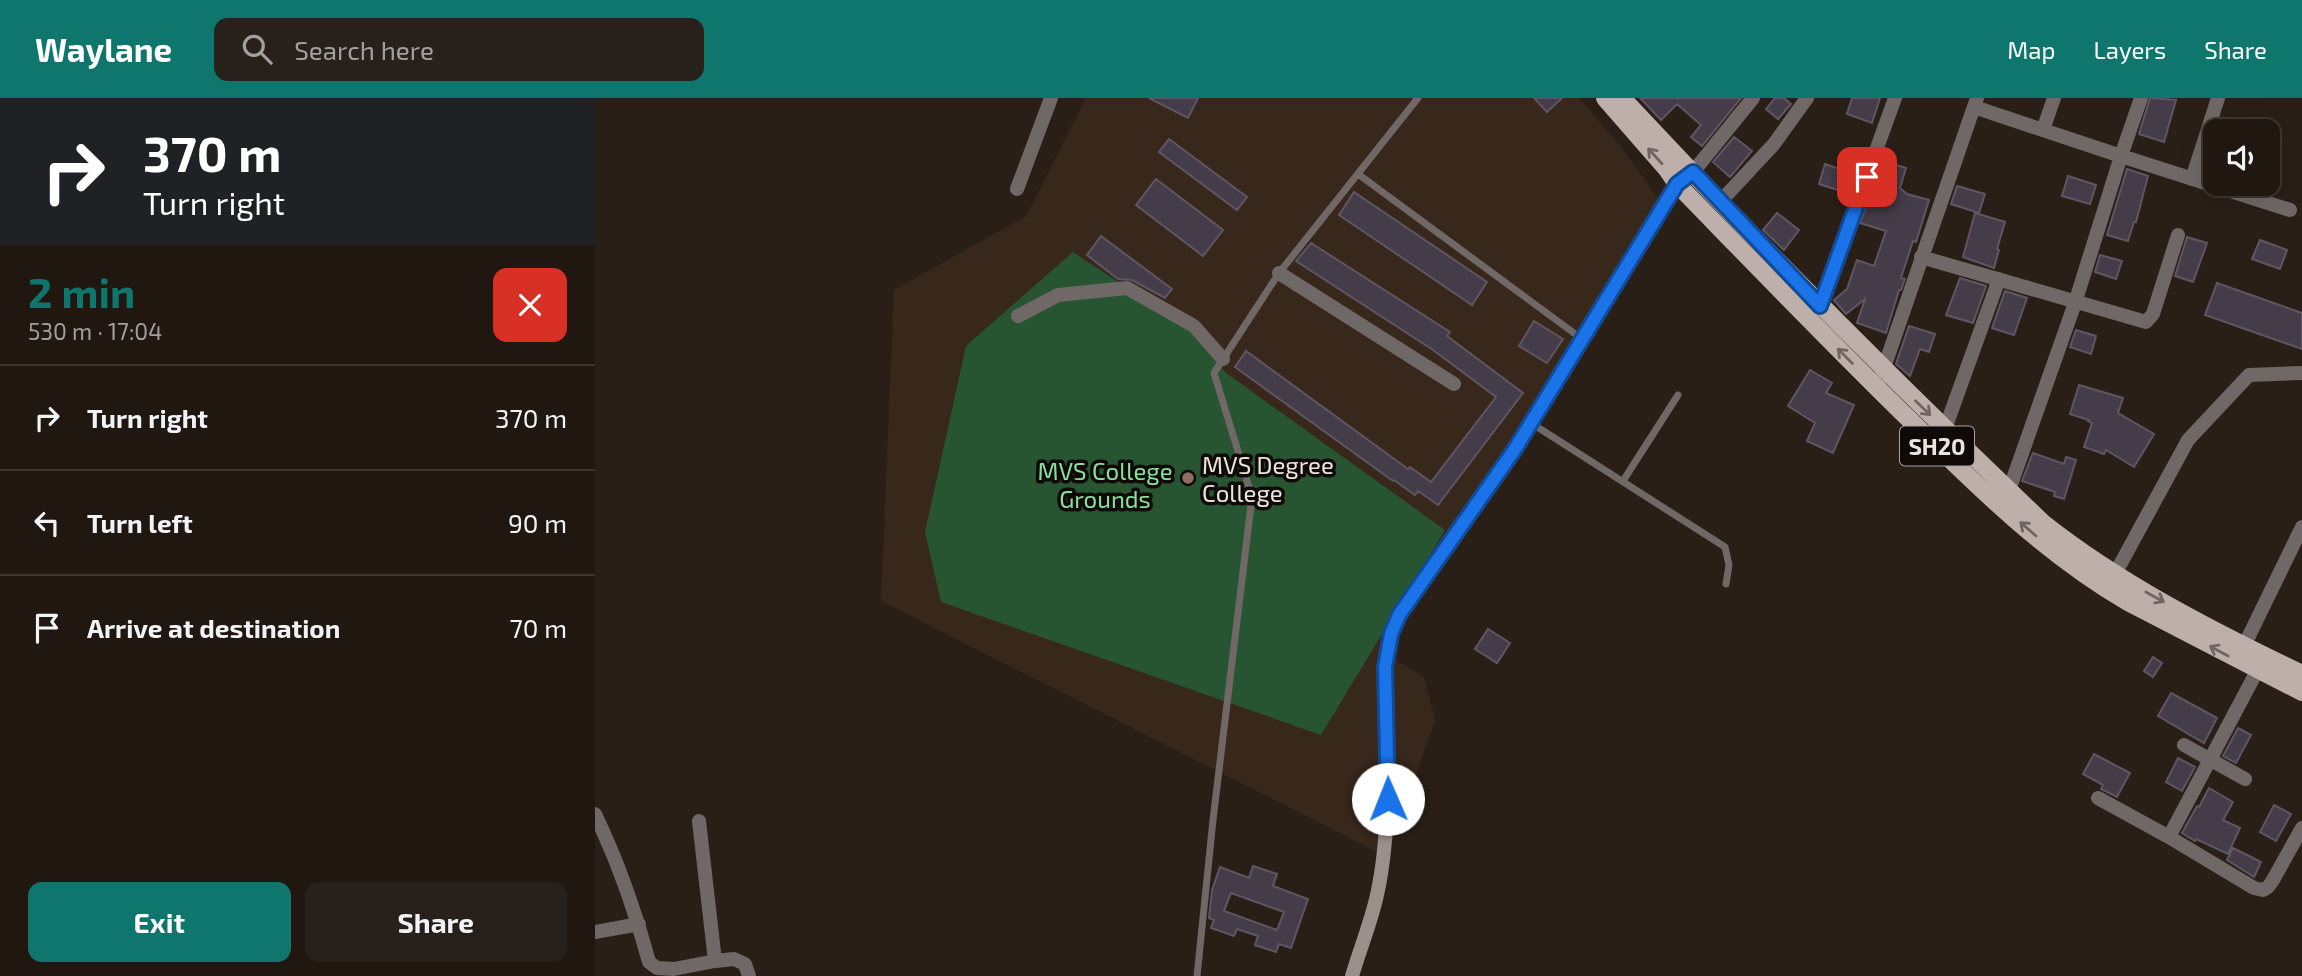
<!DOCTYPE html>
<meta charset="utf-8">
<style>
body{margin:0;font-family:"Exo 2",sans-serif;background:#28201a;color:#f1f3f6;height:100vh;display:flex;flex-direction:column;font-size:26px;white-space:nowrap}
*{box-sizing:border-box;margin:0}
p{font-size:23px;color:#a29f9f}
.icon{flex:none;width:38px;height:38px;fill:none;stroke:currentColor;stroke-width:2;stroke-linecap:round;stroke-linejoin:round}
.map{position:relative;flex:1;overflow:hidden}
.side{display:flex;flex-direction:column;background:#201711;width:595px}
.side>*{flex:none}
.hud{background:#202124;color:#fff;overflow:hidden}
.buttons{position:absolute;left:1608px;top:21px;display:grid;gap:14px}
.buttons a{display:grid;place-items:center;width:77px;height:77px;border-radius:14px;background:#201711;box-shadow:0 7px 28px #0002,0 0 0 2px #3d3631;font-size:35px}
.pin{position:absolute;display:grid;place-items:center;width:60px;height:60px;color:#fff;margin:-30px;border-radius:14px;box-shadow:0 4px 10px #0006}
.me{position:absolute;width:77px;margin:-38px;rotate:359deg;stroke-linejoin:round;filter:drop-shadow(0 0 5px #0008)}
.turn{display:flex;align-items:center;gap:24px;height:147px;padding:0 28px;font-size:32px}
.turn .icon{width:91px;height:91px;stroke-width:2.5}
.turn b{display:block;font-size:49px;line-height:60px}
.round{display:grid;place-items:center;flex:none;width:74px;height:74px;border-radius:14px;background:#28201a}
.headline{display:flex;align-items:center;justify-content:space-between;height:119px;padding:0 28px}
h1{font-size:42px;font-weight:700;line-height:52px;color:#0f766e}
.button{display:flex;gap:14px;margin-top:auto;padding:14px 28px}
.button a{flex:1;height:80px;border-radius:14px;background:#0f766e;color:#fff;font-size:28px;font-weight:700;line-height:80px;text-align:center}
.button a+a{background:#28201a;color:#f1f3f6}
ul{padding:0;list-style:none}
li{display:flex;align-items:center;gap:21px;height:105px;padding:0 28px;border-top:2px solid #3d3631}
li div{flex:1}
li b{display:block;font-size:26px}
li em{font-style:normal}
header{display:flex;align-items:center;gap:42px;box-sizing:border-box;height:98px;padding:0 35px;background:#0f766e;color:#fff}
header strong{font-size:33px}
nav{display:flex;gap:38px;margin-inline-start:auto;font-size:24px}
.search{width:490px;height:63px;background:#28201a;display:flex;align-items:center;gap:18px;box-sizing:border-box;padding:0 24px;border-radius:14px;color:#a29f9f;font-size:26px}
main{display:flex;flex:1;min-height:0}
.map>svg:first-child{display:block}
.built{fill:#38271b}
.green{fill:#275532}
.building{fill:#443c48;stroke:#5f5663;stroke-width:2;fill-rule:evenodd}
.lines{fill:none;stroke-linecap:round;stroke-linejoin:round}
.lane{stroke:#6f6866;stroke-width:7}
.street{stroke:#6f6866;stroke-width:14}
.secondary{stroke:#9c908c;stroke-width:14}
.primary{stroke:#bfafaa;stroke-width:18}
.oneway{stroke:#706561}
.route-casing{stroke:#114b97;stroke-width:18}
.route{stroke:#1a73e8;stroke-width:12}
.education-dot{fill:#8d6e63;stroke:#0f0a07;stroke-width:2.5}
.labels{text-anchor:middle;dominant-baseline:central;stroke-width:7;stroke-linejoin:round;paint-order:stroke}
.shield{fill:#0f0a07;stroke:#a9a29e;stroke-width:2}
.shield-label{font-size:23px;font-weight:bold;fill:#ebe3de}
.poi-label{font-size:24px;fill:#ebe3de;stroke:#0f0a07;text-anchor:start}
.park-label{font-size:24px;fill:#88e19b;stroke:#0f0a07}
</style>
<header>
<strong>Waylane</strong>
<div class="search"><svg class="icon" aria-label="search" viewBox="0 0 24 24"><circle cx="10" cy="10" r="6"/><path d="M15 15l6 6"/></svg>Search here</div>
<nav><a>Map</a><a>Layers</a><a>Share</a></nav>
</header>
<main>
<section class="side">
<div class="hud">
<div class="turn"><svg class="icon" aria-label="right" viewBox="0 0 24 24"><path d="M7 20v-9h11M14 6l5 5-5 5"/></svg><div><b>370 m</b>Turn right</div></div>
</div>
<div class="headline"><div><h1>2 min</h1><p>530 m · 17:04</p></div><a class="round" style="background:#d93025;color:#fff"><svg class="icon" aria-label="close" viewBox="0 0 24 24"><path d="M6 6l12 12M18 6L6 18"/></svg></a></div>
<ul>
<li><svg class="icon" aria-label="right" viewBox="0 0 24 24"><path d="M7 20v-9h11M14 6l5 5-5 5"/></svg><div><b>Turn right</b></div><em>370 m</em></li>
<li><svg class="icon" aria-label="left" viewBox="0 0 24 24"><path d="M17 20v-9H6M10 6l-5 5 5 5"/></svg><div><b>Turn left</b></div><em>90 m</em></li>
<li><svg class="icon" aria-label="arrive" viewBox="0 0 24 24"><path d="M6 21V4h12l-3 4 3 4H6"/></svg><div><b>Arrive at destination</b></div><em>70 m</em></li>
</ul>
<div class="button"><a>Exit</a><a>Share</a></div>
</section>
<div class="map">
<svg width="1707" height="878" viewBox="0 0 1707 878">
<rect width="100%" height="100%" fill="#2a1f17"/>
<path class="built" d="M491,0H984L1026,49L1069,108L788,554L829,579L840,622L792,759L286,503L299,192L431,118Z"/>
<path class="green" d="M478,154L593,230L631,275L850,432L726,637L346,504L330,434L371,248Z"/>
<path class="building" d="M554,0H603L593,20Z
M939,0H967L952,14Z
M1045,0H1146L1107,48L1096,39L1106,27L1082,6L1066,22Z
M1180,0H1189L1196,6L1183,21L1171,11Z
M1257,0H1285L1277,25L1252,16Z
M1555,0L1581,2L1569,44L1544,36Z
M1139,39L1157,53L1135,79L1118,64Z
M574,41L652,99L642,112L564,54Z
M1288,63L1311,70L1305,90L1312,96L1334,102L1321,144L1318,143L1306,180L1310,181L1306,192H1304L1291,235L1262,225L1270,201L1251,216L1239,202L1252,191L1262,162L1279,168L1291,133L1265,125Z
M1230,66L1262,77L1255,96L1224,86Z
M1532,71L1553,78L1541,124H1539L1533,143L1512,137Z
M1473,78L1501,87L1495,106L1467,98Z
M561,81L628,132L608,158L541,107Z
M1362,88L1390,96L1384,115L1356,106Z
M759,94L892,184L877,207L744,117Z
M1182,115L1204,132L1189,152L1168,132Z
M1380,115L1410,124L1402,151L1404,152L1399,170L1368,159Z
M506,138L577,191L570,200L537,182L523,181L492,157Z
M1592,139L1612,145L1598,184L1580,178Z
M1665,142L1692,152L1685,171L1657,161Z
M716,145L855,234L852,238L928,295L843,407L823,393L820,397L799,382L798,383L640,269L651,253L813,371L815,369L836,384L901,299L838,252L701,163Z
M1505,157L1527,163L1521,181L1500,174Z
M1365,180L1391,188L1378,225L1351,217Z
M1622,185L1707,215V251L1610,217Z
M1410,193L1432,200L1419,237L1397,230Z
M939,223L968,241L952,265L924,248Z
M1314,228L1340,236L1334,254L1325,251L1315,278L1301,266Z
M1481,232L1501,238L1496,256L1475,249Z
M1215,272L1237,285L1231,295L1259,307L1238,355L1212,343L1220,325L1193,308Z
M1484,287L1528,300L1523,315L1559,336L1539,369L1511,352L1509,356L1489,349L1497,325L1493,323L1494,322L1475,316Z
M1438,355L1469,366L1471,359L1481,362L1469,401L1459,398L1460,394L1427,383Z
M893,531L915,545L902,565L880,551Z
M1558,559L1567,565L1558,579L1549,573Z
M1576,595L1622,620L1609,645L1563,618Z
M1643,630L1656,637L1641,665L1628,658Z
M1499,656L1535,675L1522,699L1506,691L1508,687L1488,676Z
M1583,660L1600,669L1587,693L1571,684Z
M1614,690L1638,704L1628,722L1645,730L1633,756L1601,741L1600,743L1587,735L1602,708L1604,709Z
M1679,707L1696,716L1681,743L1665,734Z
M1638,750L1666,764L1659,779L1632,762Z
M658,768L682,776L678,788L713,801L696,850L684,846L681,854L660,847L663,838L642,831L639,838L616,830L619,822L614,820L617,792L625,769L654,780ZM636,795L689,814L682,832L629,813Z"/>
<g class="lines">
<path class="lane" d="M763,76L987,241
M936,325L1130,449L1134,467L1131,486
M1028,383L1083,297
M602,878L618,722L657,399L619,275L684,175L823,0"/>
<path class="street" d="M1546,0L1526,58L1695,112
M1379,9L1526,58L1480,205L1412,398
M1448,32L1459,0
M1098,74L1158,0
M1597,81L1623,0
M422,91L456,0
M1125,104L1179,46L1212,0
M1326,159L1551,224L1558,216L1583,137
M684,175L859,286
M1225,208L1300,0
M423,218L463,197L532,190L599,228L628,261
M1282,290L1382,0
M1350,331L1404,181
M1513,483L1520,476L1593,342L1654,277L1707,275
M1649,548L1707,429
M1589,647L1650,681
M1503,700L1574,739L1662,573
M0,716C23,764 40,812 54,864L62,870L79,871L120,863
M104,723L120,863L139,861L150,866L154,878
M1574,739L1659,790L1668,792L1673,789L1678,782L1707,730
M0,834L44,826"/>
<path class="secondary" d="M757,878C765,851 776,824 782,797C789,766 791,732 793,701C795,639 778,576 804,517L920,351L1082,86L1090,80"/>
<path class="primary" d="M1010,0L1071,70L1082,86C1160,166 1237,246 1317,324C1384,390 1452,457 1533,504L1707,594
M1027,0C1163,146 1303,287 1448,425C1525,486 1619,534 1707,576"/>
</g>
<defs><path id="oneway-shaft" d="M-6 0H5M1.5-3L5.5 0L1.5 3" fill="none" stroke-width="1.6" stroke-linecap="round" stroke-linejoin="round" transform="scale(1.75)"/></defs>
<g class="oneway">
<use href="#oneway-shaft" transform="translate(1060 58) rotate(-132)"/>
<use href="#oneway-shaft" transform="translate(1250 258) rotate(-135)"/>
<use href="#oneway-shaft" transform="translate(1328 310) rotate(44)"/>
<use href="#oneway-shaft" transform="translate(1433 431) rotate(-139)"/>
<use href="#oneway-shaft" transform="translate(1560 499) rotate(29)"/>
<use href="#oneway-shaft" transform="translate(1624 553) rotate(-152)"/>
</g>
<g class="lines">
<defs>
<path id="route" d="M793,701L790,569L796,536L804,517L920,351L1082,86L1098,74L1225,208L1272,79"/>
</defs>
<use href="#route" class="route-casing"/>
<use href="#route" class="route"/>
</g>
<circle class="education-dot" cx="593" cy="380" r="7"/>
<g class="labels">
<rect class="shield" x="1305" y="328.5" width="74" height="39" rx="5"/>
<g class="shield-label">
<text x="1342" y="348">SH20</text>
</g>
<g class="poi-label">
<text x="607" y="366">MVS Degree<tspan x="607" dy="28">College</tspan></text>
</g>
<g class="park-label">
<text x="510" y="372">MVS College<tspan x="510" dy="28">Grounds</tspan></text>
</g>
</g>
</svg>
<div class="buttons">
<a><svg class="icon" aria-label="sound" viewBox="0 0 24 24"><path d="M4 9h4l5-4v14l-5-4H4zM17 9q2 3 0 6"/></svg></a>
</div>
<div class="pin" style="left:1272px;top:79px;background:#d93025"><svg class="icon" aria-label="arrive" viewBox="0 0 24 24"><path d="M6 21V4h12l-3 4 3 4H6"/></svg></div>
<svg class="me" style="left:793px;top:701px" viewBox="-20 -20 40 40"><circle r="19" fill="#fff"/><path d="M0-13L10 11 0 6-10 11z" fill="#1a73e8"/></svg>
</div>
</main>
